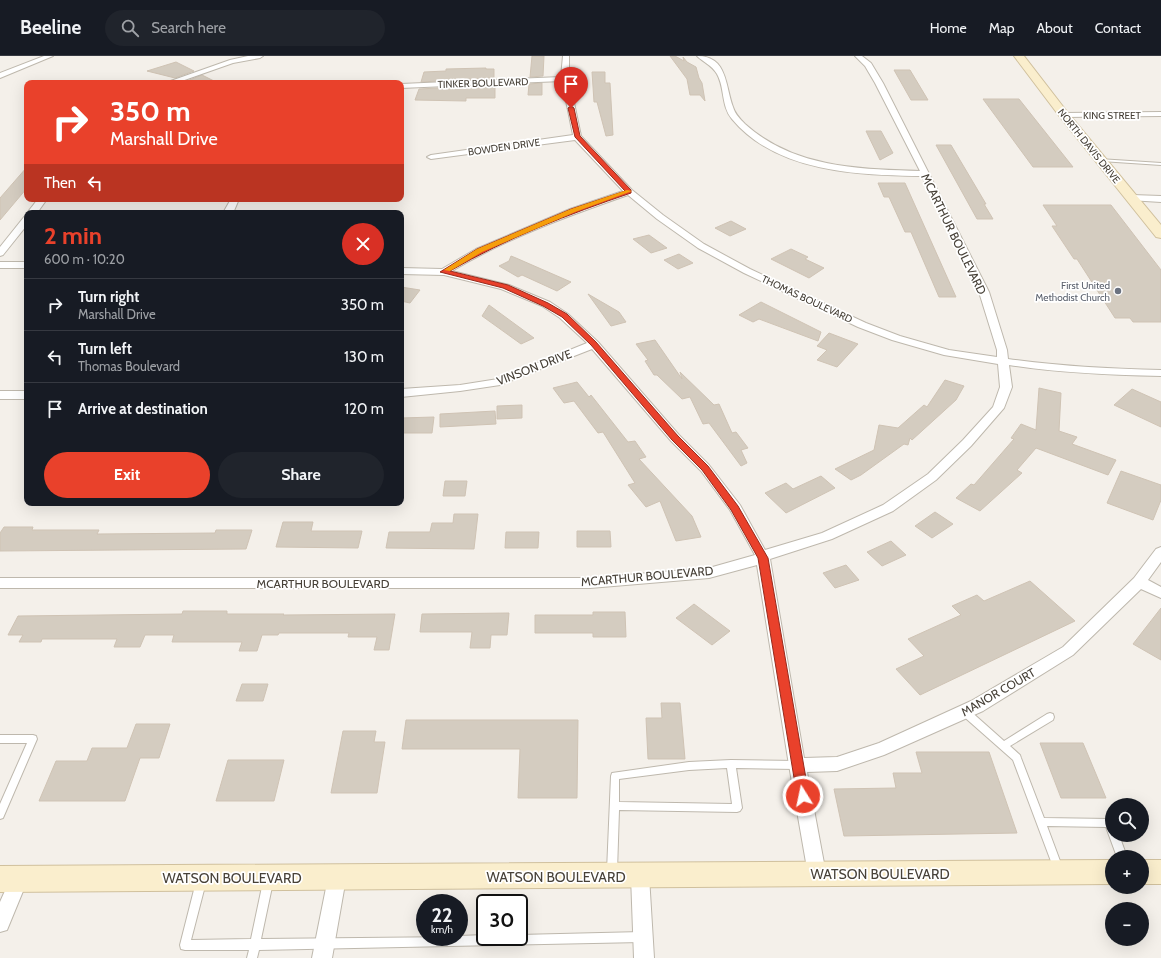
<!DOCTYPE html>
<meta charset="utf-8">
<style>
body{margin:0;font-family:Cabin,sans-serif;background:#20242c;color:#f1f3f6;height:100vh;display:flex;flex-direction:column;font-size:15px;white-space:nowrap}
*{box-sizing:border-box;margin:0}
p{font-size:13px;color:#9ea1a6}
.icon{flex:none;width:22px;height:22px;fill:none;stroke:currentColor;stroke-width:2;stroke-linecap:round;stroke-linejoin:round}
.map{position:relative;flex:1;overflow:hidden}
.details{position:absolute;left:24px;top:154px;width:380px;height:296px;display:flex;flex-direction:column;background:#171b24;border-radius:8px;box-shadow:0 4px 16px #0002}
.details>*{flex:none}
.top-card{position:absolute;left:24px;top:24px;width:380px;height:122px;border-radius:8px;box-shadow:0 4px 16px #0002;background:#e9412b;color:#fff;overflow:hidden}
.controls{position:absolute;left:1105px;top:742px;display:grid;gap:8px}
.controls a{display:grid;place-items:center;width:44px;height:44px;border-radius:50%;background:#171b24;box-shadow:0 4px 16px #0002;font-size:20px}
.speed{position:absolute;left:416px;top:838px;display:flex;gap:8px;font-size:20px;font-weight:700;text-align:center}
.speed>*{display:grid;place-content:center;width:52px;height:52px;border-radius:50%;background:#171b24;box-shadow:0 4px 16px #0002;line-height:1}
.speed small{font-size:10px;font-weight:400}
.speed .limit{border:2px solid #111;border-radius:6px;background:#fff;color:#111}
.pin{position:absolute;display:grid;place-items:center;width:34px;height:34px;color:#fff;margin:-41px -17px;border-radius:50% 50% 50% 0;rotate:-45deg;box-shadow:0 0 4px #0007}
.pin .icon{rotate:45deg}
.me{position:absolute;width:44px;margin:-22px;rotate:350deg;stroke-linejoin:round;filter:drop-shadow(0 0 3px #0008)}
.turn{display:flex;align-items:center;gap:14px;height:84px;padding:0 20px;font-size:18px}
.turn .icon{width:52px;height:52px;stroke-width:2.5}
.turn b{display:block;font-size:28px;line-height:34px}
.then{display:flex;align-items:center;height:38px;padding:0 20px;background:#0003;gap:8px;font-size:15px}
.round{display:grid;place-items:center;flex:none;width:42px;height:42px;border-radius:21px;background:#20242c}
.headline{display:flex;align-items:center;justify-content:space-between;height:68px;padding:0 20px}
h1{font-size:24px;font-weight:700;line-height:30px;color:#e9412b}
.button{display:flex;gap:8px;margin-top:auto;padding:8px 20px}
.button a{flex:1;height:46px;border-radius:24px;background:#e9412b;color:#fff;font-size:16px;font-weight:700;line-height:46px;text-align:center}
.button a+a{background:#20242c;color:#f1f3f6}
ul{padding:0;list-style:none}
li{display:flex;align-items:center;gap:12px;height:52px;padding:0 20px;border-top:1px solid #363941}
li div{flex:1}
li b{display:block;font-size:15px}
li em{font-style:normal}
header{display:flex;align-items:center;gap:24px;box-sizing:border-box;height:56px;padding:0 20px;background:#171b24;border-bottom:1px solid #363941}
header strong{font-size:19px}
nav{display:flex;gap:22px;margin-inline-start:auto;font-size:14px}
.search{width:280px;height:36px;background:#20242c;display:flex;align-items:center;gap:10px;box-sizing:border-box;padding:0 14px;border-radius:22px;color:#9ea1a6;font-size:15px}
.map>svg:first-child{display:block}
.building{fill:#d4ccc0;stroke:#cfc3b4}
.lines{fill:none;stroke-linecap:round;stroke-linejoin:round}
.lane-casing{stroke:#beb8ad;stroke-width:2}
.street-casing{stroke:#beb8ad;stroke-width:2}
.secondary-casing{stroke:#d0c09d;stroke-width:2}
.lane{fill:#fff;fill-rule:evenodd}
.street{fill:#fff;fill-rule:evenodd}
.secondary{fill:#faeecd;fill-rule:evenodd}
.route{fill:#e9412b;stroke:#972a1c}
.slow{fill:#f59e0b}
.worship-dot{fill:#6b7280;stroke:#fff;stroke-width:1.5}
.labels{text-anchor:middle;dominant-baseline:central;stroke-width:3.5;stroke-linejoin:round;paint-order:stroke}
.far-street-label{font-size:10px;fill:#474138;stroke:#fff}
.far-worship-label{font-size:10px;fill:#5b616d;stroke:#fff;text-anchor:end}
.street-label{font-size:12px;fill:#474138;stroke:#fff}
.near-street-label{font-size:14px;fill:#474138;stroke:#fff}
</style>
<header>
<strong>Beeline</strong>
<div class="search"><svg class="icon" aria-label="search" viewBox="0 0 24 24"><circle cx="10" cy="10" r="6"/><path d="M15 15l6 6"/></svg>Search here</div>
<nav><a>Home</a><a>Map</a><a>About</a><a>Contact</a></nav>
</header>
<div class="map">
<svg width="1161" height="902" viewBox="0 0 1161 902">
<rect width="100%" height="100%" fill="#f4f0ea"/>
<path class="building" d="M532,0H544L543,20L530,21Z
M670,0H675L684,5L683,1L687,6L696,11L699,22L702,27L705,45L700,39H690L687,23Z
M176,6L194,15L175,22L147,15Z
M486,12V13H494V22L421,26L424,16L446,15V13Z
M894,14H910L928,44H911Z
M592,16H605V27H610L613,79L606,80L597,46H594Z
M202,19L214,25V27H197L187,25Z
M542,27V39H528L529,28Z
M495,29V42H466V45L415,44L419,33Z
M983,43H1019L1073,111H1033Z
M866,75H881L893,97L880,104Z
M936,89H951L986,148H984L993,163H977Z
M27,111V132L0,164V142Z
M878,127H905L956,241H939L911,176H905L889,141H884Z
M1043,149H1111L1161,214V266H1133L1130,262H1115L1077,203H1074L1052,170H1057Z
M731,165L746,173L730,180L715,172Z
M649,179L667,192L651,197L633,183Z
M791,193L808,201L805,203L824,212L809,222L771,203Z
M679,198L693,207L678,213L664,204Z
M511,200L516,202L571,226L557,235L522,219L518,221L499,210L509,205Z
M401,231L420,234L410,247L401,245Z
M588,238L619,256L626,266L611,270Z
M761,246L821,276L818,285L759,263L753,266L739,259Z
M489,249L534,282L521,288L482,260Z
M829,277L858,288L837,311L817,304L827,294L817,290Z
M655,284L682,323L680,316L714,349L719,348L732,377L736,376L748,392L741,394L747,407L741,410L709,367L703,368L690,341L682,343L657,319H654L645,305L648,304L636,288Z
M945,324L964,330L956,344L912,384L910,382L908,389L904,388L861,419L851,424L835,413L874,394L879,369L898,372L924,349L927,351Z
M577,326L589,341L591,339L628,386L635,385L646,401L639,403L692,460L701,481L676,485L660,445L646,451L628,429L635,427L603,376L598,377L574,345L564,347L553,332Z
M1039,332L1061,337L1059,375L1077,381L1072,388L1116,404L1108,419L1036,392L1017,414L1022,417L980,455L956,442L971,428L974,429L1014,383L1011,382L1021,368L1036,374Z
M1132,333L1161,346V371L1114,349Z
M522,349V362L497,363V350Z
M495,355L496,368L440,371V358Z
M434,361L432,377H401V362Z
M1121,415L1161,429V444L1153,464L1107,447Z
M821,420L835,432L786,457L765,437L786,427L793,433Z
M445,425H467L465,440H443Z
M935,456L953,468L932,482L915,470Z
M454,458H478L474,493L386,492L389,476H430L432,467H453Z
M283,466H313L311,475H362L358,492L276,491Z
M4,471H33L32,474H99L97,478L215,477L216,474H252L246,493L0,495V477Z
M577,475H610L611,491H577Z
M506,476H539L538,492H505Z
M891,485L906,499L882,510L867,496Z
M846,509L859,524L835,532L823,517Z
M1030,525L1075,565L920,639L896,613L924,600L908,583L961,559L952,550L977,539L984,545Z
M694,548L730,575L712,589L676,562Z
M1161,552V604L1133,588Z
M183,555H227V558H284L283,559L395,558L389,594H374L377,581H348L349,577H279L278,579H262L257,595H239L242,586H172L174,579H145L140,591H114L117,583H42L41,586H19L23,579H8L18,560L182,558Z
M593,556H625L626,581H593V577H535V559H593Z
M509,557L507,579H491L490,592H470L472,576H420L422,558Z
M242,628H268L263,645H236Z
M661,647H680L685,703H648L646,662H662Z
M406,664H578L577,742H518L520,693H402Z
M136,668H170L159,702H140L125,745H39L56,705H87L92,692H127Z
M343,675H376L374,686H385L377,737H331Z
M1040,687H1083L1106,742H1061Z
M916,696H989L1017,777L844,780L834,733L896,732L893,717H922Z
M228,704H284L274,745H216Z"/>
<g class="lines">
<defs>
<path id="lane" d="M1099,103L1161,107V109L1101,105H1099Z
M965,652L968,653L1004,685L1047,658L1050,657L1053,658L1054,661L1053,664L1010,690L1020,699L1021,702L1044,762L1109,763L1112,764V779H1119L1127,801H1117L1106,771L1047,770L1063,813L1061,816L1058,818L1055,816L1013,704L962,659L961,656L962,653Z
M0,679H33L36,680L37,683L3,762L0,763V748L27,687H0Z
M731,704L797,705L800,706L801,709L800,712L797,713L736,712L742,752L740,755L737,756L619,754L617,815L615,818L612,820L609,818L607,815L611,720L612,717L689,706ZM727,712L732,748L619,746V723L689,714Z
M201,821L204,823L206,826L191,884L251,883L263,826L265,823L268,821L271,823L273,826L261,883L459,881V880L485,879V881H519V879L642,876L646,877L647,881L646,885L642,886L259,894L257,902H247L249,894H185L181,893L180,889L196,826L198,823Z"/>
<path id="street" d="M44,0H53L0,22V17Z
M248,0H263L260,2L233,7L176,27H165L230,4Z
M563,0H569V23L581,80L632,134L663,159L704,188L750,213L866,267L900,280L949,294L997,301V294L979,236L922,120C859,119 777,117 732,63C721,50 725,32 717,18C712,9 703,6 697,0C728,0 725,30 733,51C735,58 740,63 745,68C794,112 858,113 920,115L875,27L865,10L855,0H862L871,7L883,27L989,236L1007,294L1008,303C1059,310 1110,313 1161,314V320C1110,319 1060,317 1009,309L1012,331L1004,352L971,390L936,424L893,455L832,483L770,503L804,702L837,701L879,687L971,645L1063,591L1134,522L1156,493L1161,491V506L1148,524L1161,531V542L1141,533L1073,599L983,655L884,699L837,715L807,716L826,818L823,824L817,827L811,824L808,818L789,709L757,509L709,522L590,532H0V522H590L709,512L755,499L730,454L701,415L671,385L592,293L500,329L460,335L401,341V333L460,329L498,323L587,287L560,262L542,250L501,233L444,219L401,218V212L442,213L476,193L570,153L623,135L575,84L431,103L427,101L431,99L573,79L562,25L401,32V28L561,21ZM628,139L657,163L698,192L744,217L858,271L892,284L944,299L998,308L1000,331L993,351L963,384L928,418L883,449L822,477L765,494L740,449L709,409L679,379L598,286L568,258L550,246L509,229L452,215C507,182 568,160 628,139Z
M1161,56V60L1064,61L1060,59L1064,57Z
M1132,139L1161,140V146L1129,144L1128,142L1129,140Z
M38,143H47L37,157H27Z
M231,143H239L233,157H223Z
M27,160V169L3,199L0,200V191L24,161Z
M0,206H27V212H0Z
M0,335H27V343H0Z
M640,811L646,814L649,820L654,902H634L631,820L634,814Z
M337,813L343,816L346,822L332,902H312L328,822L331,816Z
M19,814L25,817L28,823L7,874L0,876V846L13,817Z"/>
<path id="secondary" d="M1014,0H1024L1068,57L1161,169V182L1156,181L1060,61Z
M1112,804V828L0,836V810Z
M1142,804H1161V828H1142Z"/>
</defs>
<use href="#lane" class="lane-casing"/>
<use href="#street" class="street-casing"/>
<use href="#secondary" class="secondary-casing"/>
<use href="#lane" class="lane"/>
<use href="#street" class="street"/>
<use href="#secondary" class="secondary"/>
</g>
<path class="route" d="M571,50L574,52L580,80L631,134V137C569,158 507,182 450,215L508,229L548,247L567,258L596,286L678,380L708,410L738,450L768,502L809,740L807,744L803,745L799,744L797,740L758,502L731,454L702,414L672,384L591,289L562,261L543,250L503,232L440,216L477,193L571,153L625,135L575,81L568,52Z"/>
<path class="slow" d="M627,134L632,135L575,156L482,196L450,215L444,214L477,193L571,153Z"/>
<circle class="worship-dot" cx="1118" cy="235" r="4"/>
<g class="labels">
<g class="far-street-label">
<text transform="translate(483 27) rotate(-2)">TINKER BOULEVARD</text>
<text x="1112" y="59">KING STREET</text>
<text transform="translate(1089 90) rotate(51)">NORTH DAVIS DRIVE</text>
<text transform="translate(504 91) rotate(-8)">BOWDEN DRIVE</text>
<text transform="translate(807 243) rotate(25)">THOMAS BOULEVARD</text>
</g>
<g class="far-worship-label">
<text x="1110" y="229">First United<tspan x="1110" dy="12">Methodist Church</tspan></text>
</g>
<g class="street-label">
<text transform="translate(954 178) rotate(64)">MCARTHUR BOULEVARD</text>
<text transform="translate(534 311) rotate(-21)">VINSON DRIVE</text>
<text transform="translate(647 520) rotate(-5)">MCARTHUR BOULEVARD</text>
<text x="323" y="527">MCARTHUR BOULEVARD</text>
<text transform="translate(998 636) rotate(-30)">MANOR COURT</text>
</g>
<g class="near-street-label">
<text x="880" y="818">WATSON BOULEVARD</text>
<text x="556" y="821">WATSON BOULEVARD</text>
<text x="232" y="822">WATSON BOULEVARD</text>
</g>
</g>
</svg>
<div class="controls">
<a><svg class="icon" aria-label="search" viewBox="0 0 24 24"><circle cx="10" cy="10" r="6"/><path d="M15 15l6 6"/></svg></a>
<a>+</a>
<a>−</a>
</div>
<div class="speed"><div>22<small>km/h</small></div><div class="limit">30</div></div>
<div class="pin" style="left:571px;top:52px;background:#d93025"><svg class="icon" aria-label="arrive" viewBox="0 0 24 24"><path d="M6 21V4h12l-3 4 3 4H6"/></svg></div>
<svg class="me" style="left:803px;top:740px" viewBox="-20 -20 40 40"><circle r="17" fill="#e9412b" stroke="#fff" stroke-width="3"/><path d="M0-11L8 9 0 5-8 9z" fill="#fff"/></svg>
<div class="top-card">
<div class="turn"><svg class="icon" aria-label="right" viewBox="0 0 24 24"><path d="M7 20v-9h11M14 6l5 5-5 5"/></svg><div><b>350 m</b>Marshall Drive</div></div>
<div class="then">Then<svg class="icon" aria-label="left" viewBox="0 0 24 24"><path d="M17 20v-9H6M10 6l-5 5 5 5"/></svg></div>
</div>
<section class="details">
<div class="headline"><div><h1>2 min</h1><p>600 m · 10:20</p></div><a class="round" style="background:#d93025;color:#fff"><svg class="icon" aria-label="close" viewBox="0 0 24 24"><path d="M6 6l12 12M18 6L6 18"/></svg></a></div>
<ul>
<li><svg class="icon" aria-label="right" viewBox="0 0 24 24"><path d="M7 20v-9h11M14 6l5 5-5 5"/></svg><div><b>Turn right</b><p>Marshall Drive</p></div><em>350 m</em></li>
<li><svg class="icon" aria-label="left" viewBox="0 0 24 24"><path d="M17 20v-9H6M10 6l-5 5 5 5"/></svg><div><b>Turn left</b><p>Thomas Boulevard</p></div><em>130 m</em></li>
<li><svg class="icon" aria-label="arrive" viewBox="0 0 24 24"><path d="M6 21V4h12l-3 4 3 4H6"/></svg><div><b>Arrive at destination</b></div><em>120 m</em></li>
</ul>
<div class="button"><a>Exit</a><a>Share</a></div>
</section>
</div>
